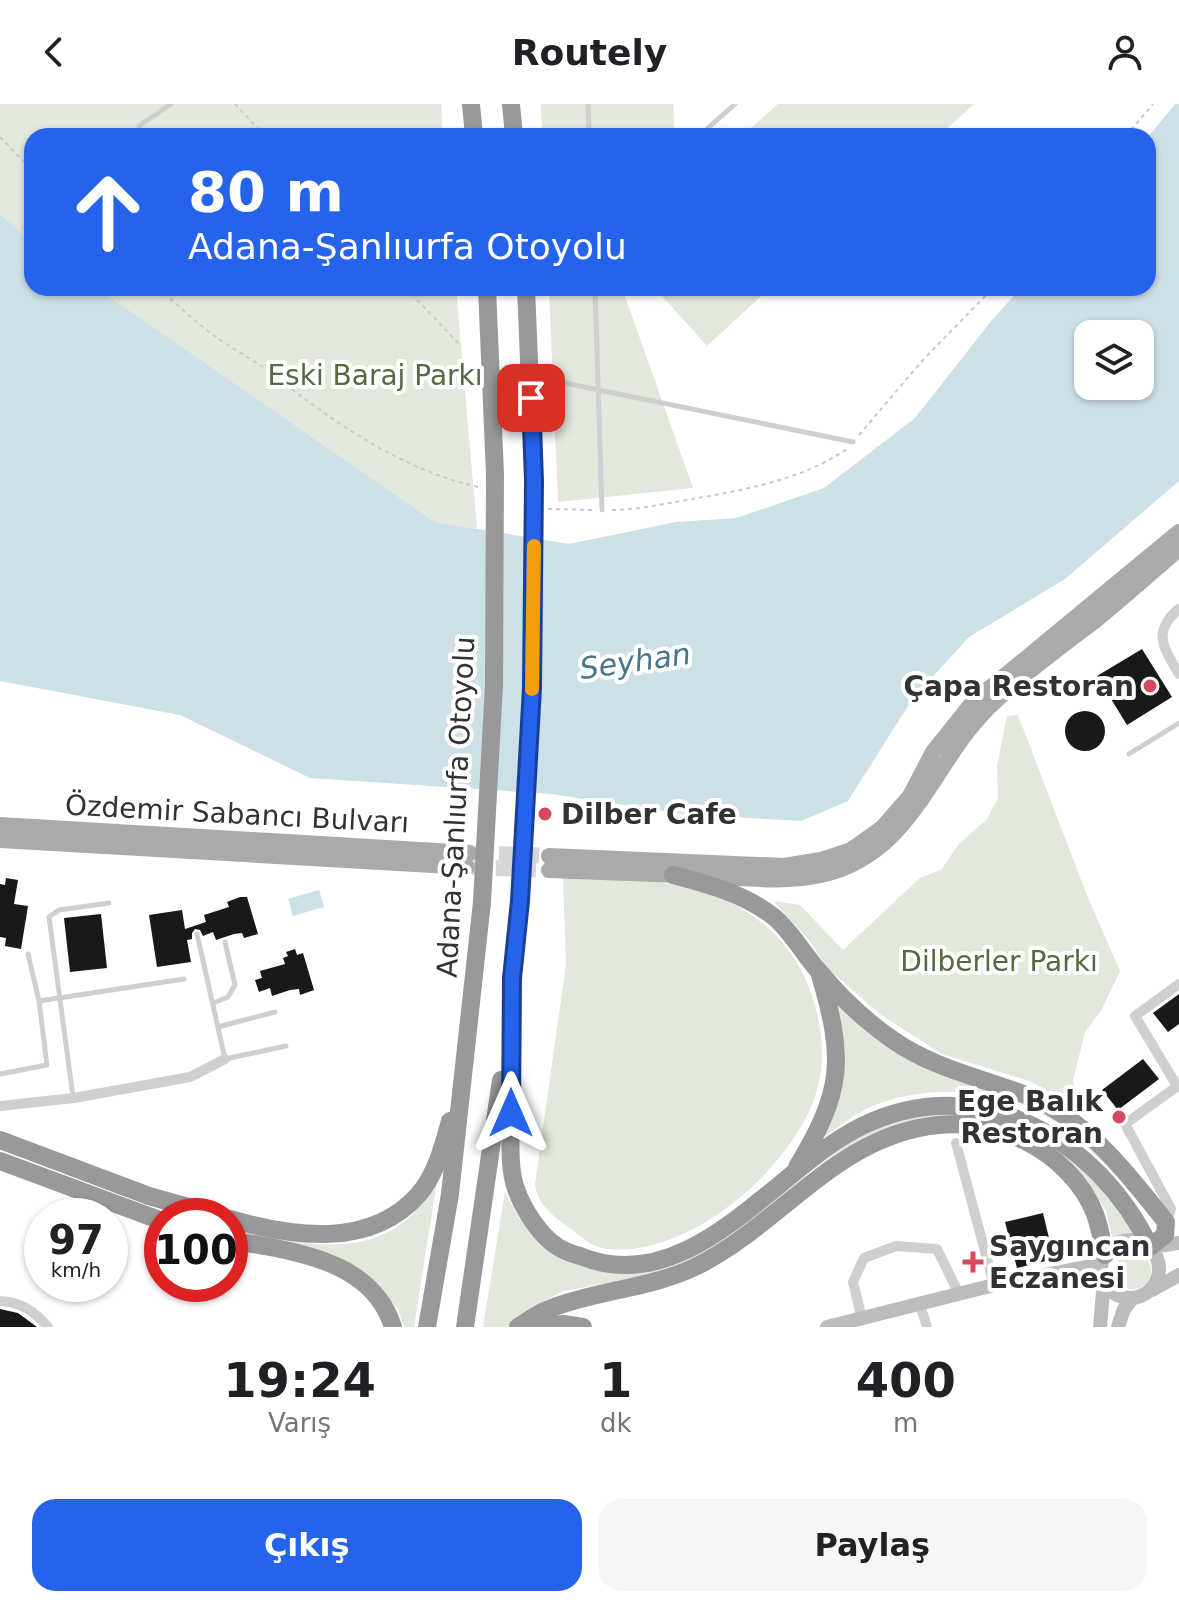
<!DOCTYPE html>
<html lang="tr">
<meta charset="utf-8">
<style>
body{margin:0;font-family:"DejaVu Sans",sans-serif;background:#f6f6f6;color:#202124;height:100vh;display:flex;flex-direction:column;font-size:30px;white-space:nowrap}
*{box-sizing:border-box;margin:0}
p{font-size:26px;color:#757577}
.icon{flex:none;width:44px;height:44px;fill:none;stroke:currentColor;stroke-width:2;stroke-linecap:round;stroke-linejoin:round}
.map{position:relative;height:1223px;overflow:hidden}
.side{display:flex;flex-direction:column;background:#fff;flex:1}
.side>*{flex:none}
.hud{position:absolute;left:24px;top:24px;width:1132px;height:168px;border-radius:24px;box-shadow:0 2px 6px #0004;background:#2563eb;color:#fff;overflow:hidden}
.tools{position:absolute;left:1074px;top:216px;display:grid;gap:16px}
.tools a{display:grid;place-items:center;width:80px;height:80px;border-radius:16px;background:#fff;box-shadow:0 2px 6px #0004;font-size:40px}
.speed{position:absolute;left:24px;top:1094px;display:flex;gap:16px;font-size:40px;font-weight:700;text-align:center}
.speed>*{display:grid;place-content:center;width:104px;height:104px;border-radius:50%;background:#fff;box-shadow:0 2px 6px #0004;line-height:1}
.speed small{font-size:20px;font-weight:400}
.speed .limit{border:12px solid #d22;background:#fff;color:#111}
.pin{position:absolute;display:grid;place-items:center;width:68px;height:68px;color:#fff;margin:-34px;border-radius:16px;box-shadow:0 4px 12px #0006}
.me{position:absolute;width:88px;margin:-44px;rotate:0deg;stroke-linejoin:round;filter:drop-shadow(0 0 6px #0008)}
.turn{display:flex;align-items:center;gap:28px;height:168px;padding:0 32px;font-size:36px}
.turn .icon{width:104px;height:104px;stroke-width:2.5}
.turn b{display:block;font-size:56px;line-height:68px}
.eta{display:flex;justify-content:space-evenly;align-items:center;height:136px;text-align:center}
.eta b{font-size:48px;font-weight:700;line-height:56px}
.button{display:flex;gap:16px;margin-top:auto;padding:16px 32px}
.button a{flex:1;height:92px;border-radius:24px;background:#2563eb;color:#fff;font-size:32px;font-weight:700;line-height:92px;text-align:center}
.button a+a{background:#f6f6f6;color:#202124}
header{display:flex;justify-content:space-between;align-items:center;height:104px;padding:0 32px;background:#fff;font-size:36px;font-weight:700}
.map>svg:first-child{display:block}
.green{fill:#e2e8dc}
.water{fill:#cde0e8;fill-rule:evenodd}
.building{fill:#191919}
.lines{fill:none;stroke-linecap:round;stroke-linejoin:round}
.primary-tunnel{stroke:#d6d6d6;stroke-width:16;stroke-dasharray:16 8;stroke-linecap:butt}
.path{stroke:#c9c9c9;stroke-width:2;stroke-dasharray:4 4;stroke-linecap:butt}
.lane{stroke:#cfcfcf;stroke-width:5}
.street{stroke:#cfcfcf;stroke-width:10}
.secondary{stroke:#bcbcbc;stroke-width:14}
.primary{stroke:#aaa;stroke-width:16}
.highway{stroke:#999;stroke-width:18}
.highway-bridge{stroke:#999;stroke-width:18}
.route-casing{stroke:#184099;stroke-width:20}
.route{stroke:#2563eb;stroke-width:14}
.slow{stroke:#f59e0b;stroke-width:14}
.poi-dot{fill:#d4495b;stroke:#fff;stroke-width:3}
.labels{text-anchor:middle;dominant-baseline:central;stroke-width:8;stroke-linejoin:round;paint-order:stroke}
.park-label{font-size:28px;fill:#576943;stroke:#fff}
.poi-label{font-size:28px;font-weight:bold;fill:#323232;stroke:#fff;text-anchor:end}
.street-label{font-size:28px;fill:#323232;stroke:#fff}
.water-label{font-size:30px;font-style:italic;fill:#47768c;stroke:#fff}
</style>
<header><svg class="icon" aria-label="back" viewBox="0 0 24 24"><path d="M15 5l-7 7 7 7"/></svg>Routely<svg class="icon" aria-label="person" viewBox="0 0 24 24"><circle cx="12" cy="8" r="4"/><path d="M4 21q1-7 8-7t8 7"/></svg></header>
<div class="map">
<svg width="1179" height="1223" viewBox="0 0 1179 1223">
<rect width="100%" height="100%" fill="#fff"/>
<path class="green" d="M0,0H441L443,32H32V138L0,110Z
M541,0H673L675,32H542Z
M778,0H974L939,32H742Z
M97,184H456L477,425L435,418Z
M549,184H622L693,384L558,398Z
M655,184H770L707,242Z
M1018,611L1086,789L1120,867L1102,905L1085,928L1073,977L1079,1009L1032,978L942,950L881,911L828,865L809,836L773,797L800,801L843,846L920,774L941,766L958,741L987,715L998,694L997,662L1007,612Z
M563,772C615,775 670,773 719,793C757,810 787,835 805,874C820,908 828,949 817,986C796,1062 685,1159 602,1144C590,1141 581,1133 571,1125C555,1114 537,1100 535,1080L566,861Z
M836,891L869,925L1032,999L1093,1041L1139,1095C1112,1067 1086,1039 1054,1017C1004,982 920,979 866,1005C850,1013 835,1026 820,1036L842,978L845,945Z
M943,1007L1001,1014L1077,1058L1115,1102L1133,1129L1113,1137L1106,1106L1073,1063L1034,1034L920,1016L696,1156L660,1170L563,1187L535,1202L507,1223H483L505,1088L519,1114L539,1137L575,1160L613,1168L662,1162L781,1090L860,1031L887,1018Z
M437,1077L414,1223H404L398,1205L369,1173L230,1130V1124C286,1136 356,1158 406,1116C418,1107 427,1089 437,1077Z
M1115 1167a18 18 0 1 1 36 0a18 18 0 1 1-36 0Z"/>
<path class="water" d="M1175,0H1179V377L1065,475L969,533L913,594L848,697L801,717L683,710L551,690L310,674L180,611L0,577V110L32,138V184H97L435,418L569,440L676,418L736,414L824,384L915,314L992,216L1021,184H1148V33ZM1088,230H1140V282H1088Z
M319,786L324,803L293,812L288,795Z"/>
<path class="building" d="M1142,545L1172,593L1127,621L1097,572Z
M1065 627a20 20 0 1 1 40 0a20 20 0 1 1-40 0Z
M6,774L18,776L14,800L28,802L21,845L5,842L6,834L0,833V780L5,781Z
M240,793H247L258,830L244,834L242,829L234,830L216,836L213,828L203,832L200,826L195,825L192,829V835L187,836L191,858L157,863L149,811L182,806L185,825L206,818L204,811L229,803L227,798Z
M101,810L107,864L70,868L64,814Z
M295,845L297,851L303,849L314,886L300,891L299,885L290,886L272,892L270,884L259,888L255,876L262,874L260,867L285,860L283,854L288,852L286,848Z
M1179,890V920L1168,928L1153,909Z
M1143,955L1159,975L1118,1006L1102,986Z
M1043,1109L1054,1155L1017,1164L1005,1118Z
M0,1205L18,1209L37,1223H0Z"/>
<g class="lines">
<path class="primary-tunnel" d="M475,749L549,752
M472,763L549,766"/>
<path class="path" d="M235,0L265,32
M1126,32L1153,0
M0,33L32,66
M158,184C178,201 197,220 219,235C237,248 258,258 275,272C336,320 401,365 478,383
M406,184L460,241
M859,331L922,257L993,184
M548,405L594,406
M612,406C637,406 662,400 687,396C742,386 800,377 847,345"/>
<path class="lane" d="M588,0L589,32
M139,22L171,0
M699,32L735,0
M595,184L602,406
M550,276L853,338
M1129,650L1179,619
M197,830L225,955L286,942
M28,850L39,897
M213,899L228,893L235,881L225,838
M218,923L275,908
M0,970L47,961L39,897L184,875
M73,993L49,813L59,806L109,799"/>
<path class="street" d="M1179,505C1152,527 1163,543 1179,570
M1177,982L1135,912L1179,880
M0,1002L74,994L190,973L225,955
M956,1039L994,1181
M1166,1118L1171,1105L1125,1020L1179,981
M0,1197C21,1198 34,1207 48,1223
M920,1201L927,1223
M862,1215L853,1178L864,1154L896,1142L937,1145L959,1190"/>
<path class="secondary" d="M1101 1165a29 29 0 1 1 58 0a29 29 0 1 1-58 0Z
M1152,1143L1179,1139
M1152,1186L1179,1171
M827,1223L994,1181L1101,1160
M1100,1223L1104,1176
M1118,1223L1124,1205L1133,1194"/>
<path class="primary" d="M0,721L470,749
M0,736L467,763
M549,752L784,762L821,756L851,746L882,724L910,692L933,648L973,598L1179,428
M549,766C602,768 654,770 707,772C745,774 784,779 821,771C912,751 930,662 988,604C1021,572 1059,544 1096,516C1124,493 1151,469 1179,445"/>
<path class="highway" d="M471,0L474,32
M511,0L514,32
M512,874C511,918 511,963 511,1007C511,1029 508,1064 516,1085C523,1105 540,1132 558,1143C564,1147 573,1150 580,1152C690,1197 776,1064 862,1022C978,965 1098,1035 1150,1143L1165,1131L1166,1118C1129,1071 1088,1018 1033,994C985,974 936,966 893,936C864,916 839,892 817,865C803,849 790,826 774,813C745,790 708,780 673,771
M511,883L520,797
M0,1036L149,1092L220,1112
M0,1057L162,1117
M797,1063C843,987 845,956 820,871
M230,1115C293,1133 371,1145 419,1090C436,1070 443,1042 450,1017
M230,1136C289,1147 372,1154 393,1223
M427,1223L450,1090L482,798
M465,1223L501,976
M518,1223C528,1217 538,1209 549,1205C596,1186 649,1185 695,1163C781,1121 837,1031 938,1021C969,1018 997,1023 1025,1037C1055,1052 1083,1078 1095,1110C1100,1123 1102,1138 1105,1151
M545,1223L563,1220L583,1223"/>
<path class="highway-bridge" d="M520,797L532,584L534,377L526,184
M482,798L494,581L495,370L487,184"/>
</g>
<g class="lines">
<defs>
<path id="route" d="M511,1009L512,874L520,797L532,584L534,377L531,294"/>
</defs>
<use href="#route" class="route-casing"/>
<use href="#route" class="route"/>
<path class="slow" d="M532,585L534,442"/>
</g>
<g class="poi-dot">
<circle cx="1150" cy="582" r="8"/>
<circle cx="545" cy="710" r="8"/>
<circle cx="1119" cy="1013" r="8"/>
<path d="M969 1146h8v8h8v8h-8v8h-8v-8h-8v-8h8z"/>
</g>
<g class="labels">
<g class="park-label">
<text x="375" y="271">Eski Baraj Parkı</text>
<text x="999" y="857">Dilberler Parkı</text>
</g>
<g class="poi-label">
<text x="1134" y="582">Çapa Restoran</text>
<text x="561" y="710" text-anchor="start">Dilber Cafe</text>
<text x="1103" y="997">Ege Balık<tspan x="1103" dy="32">Restoran</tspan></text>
<text x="989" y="1142" text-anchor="start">Saygıncan<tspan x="989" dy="32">Eczanesi</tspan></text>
</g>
<g class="street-label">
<text transform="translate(456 703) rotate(-87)">Adana-Şanlıurfa Otoyolu</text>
<text transform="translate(237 710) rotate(3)">Özdemir Sabancı Bulvarı</text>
</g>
<g class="water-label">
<text transform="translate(635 557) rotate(-8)">Seyhan</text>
</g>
</g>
</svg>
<div class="tools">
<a><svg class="icon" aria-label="layers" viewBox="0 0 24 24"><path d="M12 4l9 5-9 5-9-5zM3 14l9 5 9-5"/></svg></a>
</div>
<div class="speed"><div>97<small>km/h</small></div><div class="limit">100</div></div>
<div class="pin" style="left:531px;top:294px;background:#d93025"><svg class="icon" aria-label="arrive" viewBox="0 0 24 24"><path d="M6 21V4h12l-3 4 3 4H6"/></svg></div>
<svg class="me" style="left:511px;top:1009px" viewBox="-20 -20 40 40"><path d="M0-17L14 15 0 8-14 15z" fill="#2563eb" stroke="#fff" stroke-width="4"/></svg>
<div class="hud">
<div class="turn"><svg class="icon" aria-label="ahead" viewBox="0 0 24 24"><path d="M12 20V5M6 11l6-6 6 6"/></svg><div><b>80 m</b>Adana-Şanlıurfa Otoyolu</div></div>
</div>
</div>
<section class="side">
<div class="eta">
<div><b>19:24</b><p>Varış</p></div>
<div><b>1</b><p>dk</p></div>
<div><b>400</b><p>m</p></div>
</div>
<div class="button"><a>Çıkış</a><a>Paylaş</a></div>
</section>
